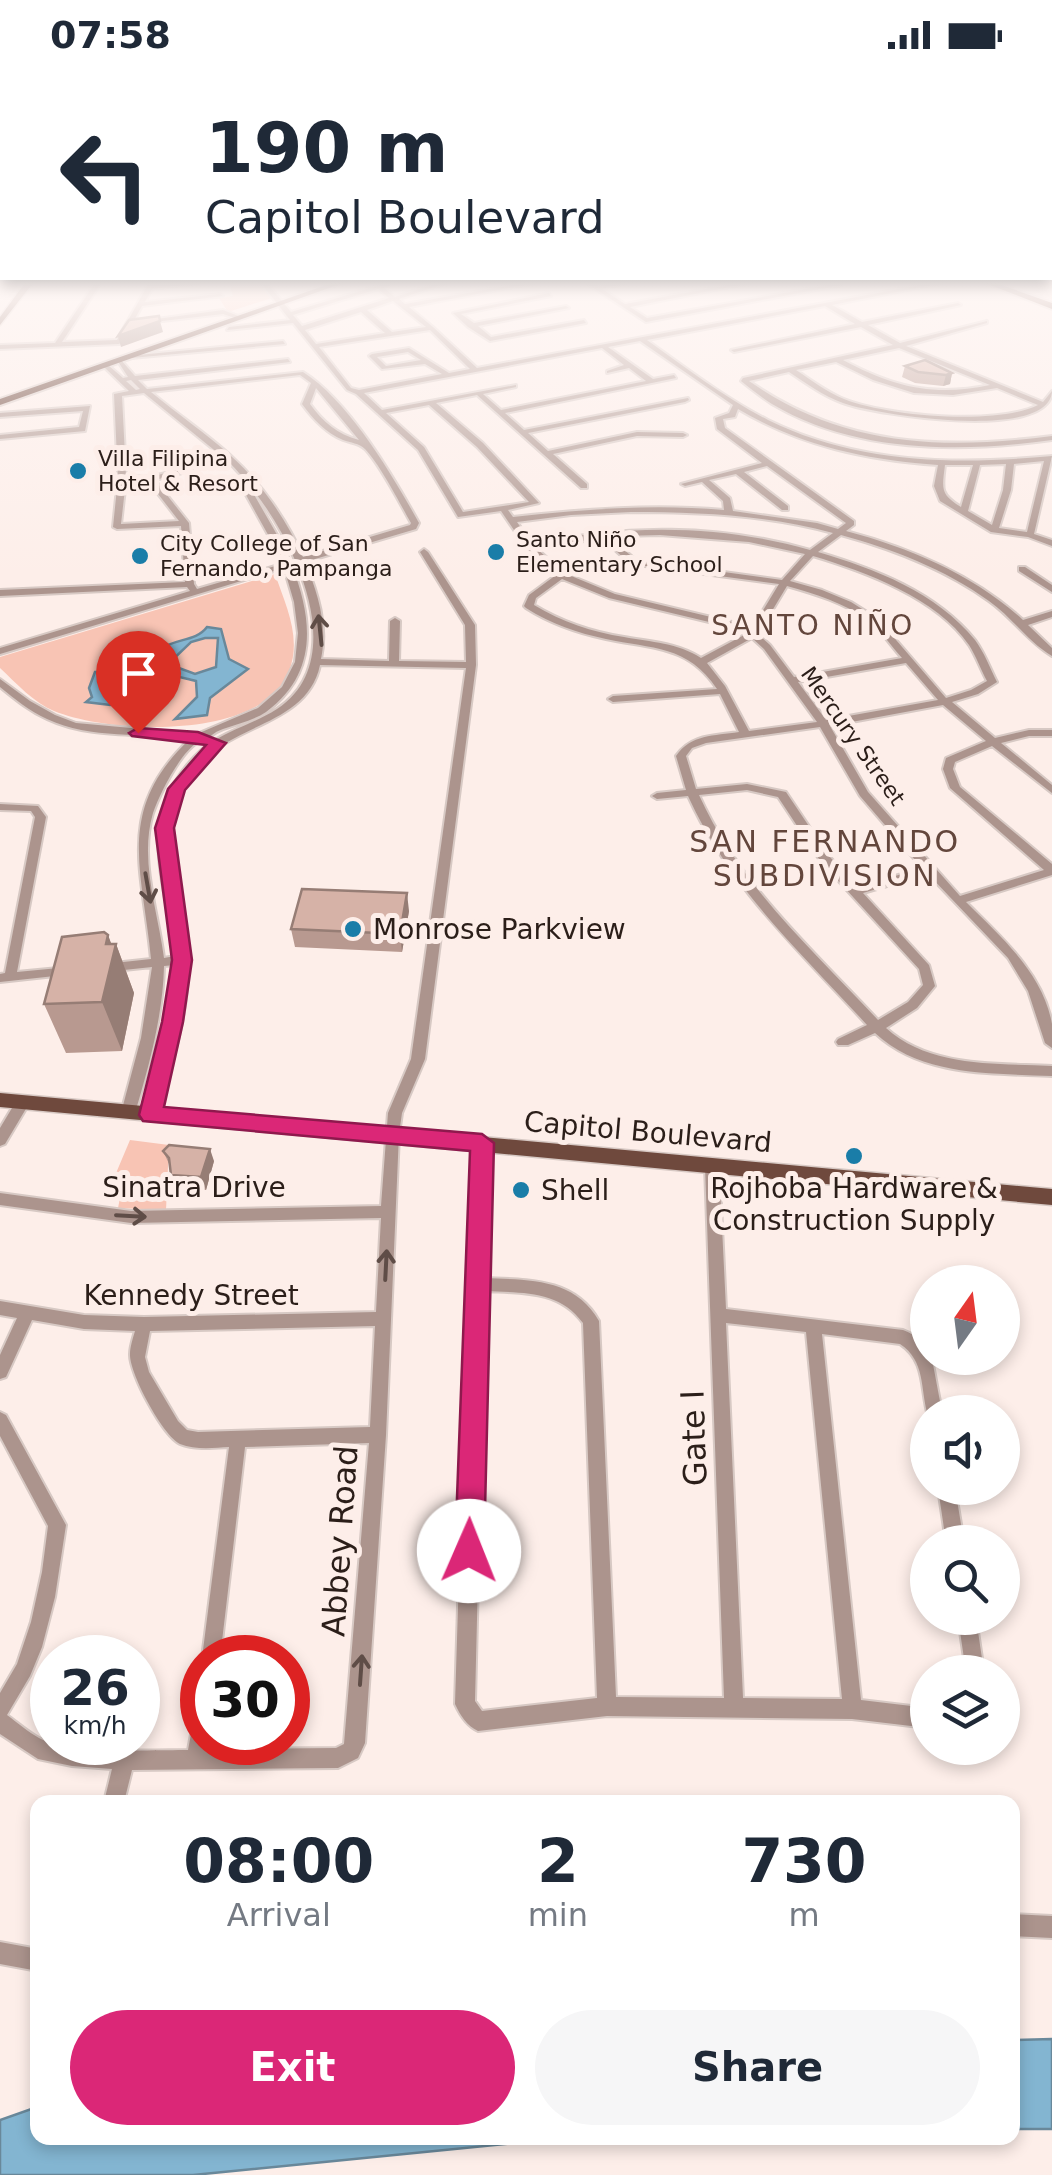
<!DOCTYPE html>
<meta charset="utf-8">
<style>
body{margin:0;font-family:"DejaVu Sans",sans-serif;background:#f6f6f7;color:#1f2937;height:100vh;display:flex;flex-direction:column;font-size:38px;white-space:nowrap}
*{box-sizing:border-box;margin:0}
p{font-size:32px;color:#747a83}
.icon{flex:none;width:55px;height:55px;fill:none;stroke:currentColor;stroke-width:2;stroke-linecap:round;stroke-linejoin:round}
.map{position:relative;flex:1;overflow:hidden}
.side{position:absolute;left:30px;top:1725px;width:990px;height:350px;display:flex;flex-direction:column;background:#fff;border-radius:20px;box-shadow:0 5px 15px #0003}
.side>*{flex:none}
.hud{position:absolute;left:0px;top:0px;width:1052px;height:210px;box-shadow:0 5px 15px #0003;background:#fff;color:#1f2937;overflow:hidden}
.needle{width:65px;rotate:14deg}
.buttons{position:absolute;left:910px;top:1195px;display:grid;gap:20px}
.buttons a{display:grid;place-items:center;width:110px;height:110px;border-radius:50%;background:#fff;box-shadow:0 5px 15px #0003;font-size:50px}
.speed{position:absolute;left:30px;top:1565px;display:flex;gap:20px;font-size:50px;font-weight:700;text-align:center}
.speed>*{display:grid;place-content:center;width:130px;height:130px;border-radius:50%;background:#fff;box-shadow:0 5px 15px #0003;line-height:1}
.speed small{font-size:25px;font-weight:400}
.speed .limit{border:15px solid #d22;background:#fff;color:#111}
.pin{position:absolute;display:grid;place-items:center;width:85px;height:85px;color:#fff;margin:-102px -42px;border-radius:50% 50% 50% 0;rotate:-45deg;box-shadow:0 0 10px #0007}
.pin .icon{rotate:45deg}
.me{position:absolute;width:110px;margin:-55px;rotate:1deg;stroke-linejoin:round;filter:drop-shadow(0 0 8px #0008)}
.turn{display:flex;align-items:center;gap:35px;height:210px;padding:0 40px;font-size:45px}
.turn .icon{width:130px;height:130px;stroke-width:2.5}
.turn b{display:block;font-size:70px;line-height:85px}
.eta{display:flex;justify-content:space-evenly;align-items:center;height:170px;text-align:center}
.eta b{font-size:60px;font-weight:800;line-height:70px}
.primary-button{display:flex;gap:20px;margin-top:auto;padding:20px 40px}
.primary-button a{flex:1;height:115px;border-radius:60px;background:#db2777;color:#fff;font-size:40px;font-weight:800;line-height:115px;text-align:center}
.primary-button a+a{background:#f6f6f7;color:#1f2937}
.status{display:flex;justify-content:space-between;align-items:center;height:70px;padding:0 50px;background:#fff;direction:ltr}
.status svg{height:28px;fill:currentColor}
.map>svg:first-child{display:block}
.green{fill:#f8c4b4}
.water{fill:#83b5d1;stroke:#69889a;stroke-width:2.5;fill-rule:evenodd}
.lines{fill:none;stroke-linecap:round;stroke-linejoin:round}
.minor-casing{stroke:#d7c9c4;stroke-width:4}
.major-casing{stroke:#d7c9c4;stroke-width:3}
.highway-casing{stroke:#d7c9c4;stroke-width:4}
.minor{fill:#ac948d;fill-rule:evenodd}
.major{fill:#6f493d;fill-rule:evenodd}
.highway{fill:#592e21;fill-rule:evenodd}
.wall{fill:#b89990}
.shaded-wall{fill:#967d75}
.building{fill:#d6b2a7;stroke:#967d75;stroke-width:2.5}
.oneway{stroke:#5f4d47}
.route{fill:#db2777;stroke:#8e194d;stroke-width:2.5}
.poi-dot{fill:#1a7da8;stroke:#fdeee9;stroke-width:4}
.labels{text-anchor:middle;dominant-baseline:central;stroke-width:10;stroke-linejoin:round;paint-order:stroke}
.far-poi-label{font-size:22px;fill:#2b1e19;stroke:#fdeee9;text-anchor:start}
.far-street-label{font-size:22px;fill:#2b1e19;stroke:#fdeee9}
.far-quarter-label{font-size:28px;letter-spacing:2.5px;fill:#63463c;stroke:#fdeee9}
.poi-label{font-size:28px;fill:#2b1e19;stroke:#fdeee9;text-anchor:start}
.street-label{font-size:28px;fill:#2b1e19;stroke:#fdeee9}
.neighbourhood-label{font-size:30px;letter-spacing:2.5px;fill:#63463c;stroke:#fdeee9}
.near-street-label{font-size:32px;fill:#2b1e19;stroke:#fdeee9}
</style>
<div class="status"><b>07:58</b><svg viewBox="0 0 49 12"><path d="M0 12V9h3v3zM5 12V6h3v6zM10 12V3h3v9zM15 12V0h3v12zM26 1h20v11H26zM47 4h2v5h-2z"/></svg></div>
<div class="map">
<svg width="1052" height="2105" viewBox="0 0 1052 2105">
<rect width="100%" height="100%" fill="#fdeee9"/>
<path class="green" d="M229,213H258L272,228L228,242L219,228L233,226Z
M275,504C286,536 302,568 289,601C263,671 110,664 54,641C34,633 16,613 0,598V587Z
M130,1070L169,1075L166,1140L118,1138L122,1118L111,1115Z"/>
<path class="water" d="M207,557L221,559L229,589L248,599L210,628L207,645L175,649L197,627L196,611C173,606 134,591 116,619C113,624 113,630 110,635L86,632L92,627L89,618L95,602C117,600 142,609 160,591L159,580C174,568 196,572 207,557ZM205,568H218L216,597L195,604L168,594L191,572Z
M1052,1969V2059H1013V1970Z
M37,2037L38,2068H566L193,2105H0V2050Z"/>
<g class="lines">
<defs>
<path id="minor" d="M95,213H101L62,272L117,270L149,213H155L154,215L199,213L152,219L145,232L220,224L223,226L142,236L122,272L119,274L0,279V275L55,273Z
M261,213H267L291,242L387,213H395L384,218L395,227L438,213H446L399,229L405,234L524,213H535L409,237L433,257L477,298L931,213H942L832,235L862,252L958,233L961,235L868,255L900,273L987,251V253L906,276L1043,332L1052,321C1050,372 876,345 843,333C823,326 806,313 789,302L749,311C843,377 942,380 1052,366V370C959,383 855,383 772,334C761,327 751,319 741,311L743,308L893,275L861,257L734,282L731,280L855,254L825,236L647,270C686,298 725,328 768,350C857,394 956,395 1052,386L1034,464L1052,470V476L1028,467L991,462L940,431L934,416L938,395C867,390 800,376 738,339L735,347L723,349L725,358L854,451V455L846,461C910,478 974,505 1023,550L1052,541V547L1028,555L1052,578V586C1028,572 1012,547 989,531C945,499 892,479 841,465L818,482C875,499 936,522 975,570C984,582 990,598 997,612L978,624L952,632L995,668L1029,660H1052V666H1029L1001,673L1052,715V723L992,676L955,692L953,699L960,717L1052,794V805L966,832C1001,867 1043,903 1052,954C1052,961 1052,970 1052,978L1045,973L1028,921L1008,888L928,804L863,823L929,895L935,916L917,938L886,958C930,998 996,993 1052,996V1006C992,1003 922,1007 875,963L848,975H838L836,972L838,969L867,955C800,881 730,819 688,726L657,729L652,726L657,723L686,720L676,686C691,664 714,666 739,662L720,624L613,632L608,629L613,626L717,619C688,575 652,579 606,569C578,563 551,554 526,538L524,536L529,525L556,505L527,479L501,441L458,447L418,380L356,324L347,320L293,253L227,260L229,257L290,250ZM378,219L389,228L302,256L293,245ZM393,231L426,257L392,262L367,240ZM361,242L385,263L316,274L305,260ZM430,260L470,299L449,303L409,278L372,284L369,286L382,299L425,294L442,304L359,320L351,318L319,277ZM640,271L733,335L729,343L715,348L717,359L762,393L681,414L685,416L702,412L723,431L724,440C653,434 584,439 513,447L508,440L539,433L483,373L436,333L477,325L581,418H587V414L553,384L637,366L683,367L687,365L683,363L637,362L548,381L528,363L685,332L689,330L688,328L524,360L505,343L676,308L674,305L653,309L608,277ZM602,278L624,295L607,301V303L629,298L646,311L501,340L483,324L516,317V315L382,340L364,323ZM899,278L990,315C934,327 893,317 843,290ZM408,282L421,290L386,296L377,287ZM836,292L873,310L914,323L953,325L997,318L1038,335C997,356 886,346 844,329C827,322 811,310 796,300ZM429,335L477,377L529,432L463,442L424,377L386,343ZM1044,391L1027,462L999,458L1011,420L1014,394ZM1006,394L1003,420L992,455L968,441L980,395ZM945,395H973L961,437C940,424 942,419 945,395ZM767,396L846,453L838,459L817,453L733,441L730,428L709,410L736,404L782,440H788V436L744,402ZM631,442C699,442 767,445 833,463L810,480C720,454 623,454 532,474L517,452L571,445ZM660,465L749,472L805,484L782,510L636,490L622,478L620,466ZM612,467L614,479L630,494L779,514L751,560L736,553L615,524L564,503L536,478ZM813,486C866,502 937,528 969,575C976,586 981,600 987,611L971,620L946,628L878,549L851,532L822,520L790,511ZM562,509L609,528L730,557L746,564L701,588C678,573 651,572 624,567C592,562 562,552 534,535L536,528ZM787,516C815,524 845,533 869,551C881,560 891,576 902,588L794,607L770,575L758,564ZM752,568L764,579L817,652L749,661L725,616L707,593ZM906,593L938,630L826,650L798,612ZM943,635L986,671L946,688L943,699L950,718L1044,800L960,826L868,722L830,656ZM820,657L860,726L922,798L858,817L829,786L786,722L747,714L696,719L686,686L692,678L706,673ZM747,720L778,727L821,792L919,899L923,915L908,932L878,950C811,878 740,816 699,725Z
M586,213H593L598,216L627,213L602,219L625,234L739,213H750L630,237L647,248L839,213L842,215L646,252Z
M549,223L551,226L461,244L474,253L566,236L569,238L478,256L491,267L584,250L586,253L490,271L468,257L453,243Z
M223,240L241,247L238,249L223,244L145,253L142,251Z
M283,271L285,274L131,288L128,286Z
M288,289L290,292L138,310L147,319L303,302C349,331 393,406 419,453L416,459L305,492C318,523 328,556 321,589L389,591L390,551L395,548L400,551L399,591L466,592L465,555L420,482L424,479L428,482L475,555L476,595L425,989L402,1043L399,1064L386,1365L365,1673L358,1688L338,1698L132,1700L124,1732H104L112,1699L72,1696L38,1689L0,1664V1623L17,1594L31,1552L42,1502L48,1456L0,1366V1342L6,1345L66,1455L55,1527L42,1577L30,1606L7,1645C18,1653 28,1662 39,1668C69,1684 153,1680 188,1680L195,1643L202,1640V1672H209L208,1679L336,1678L344,1674L369,1373L245,1377L220,1588H202V1590V1588L229,1377C213,1378 195,1380 180,1374C163,1366 129,1303 130,1284C130,1277 133,1268 135,1261L84,1259L32,1250L6,1307L0,1309V1285L17,1248L0,1245V1231L84,1245L144,1247L376,1242L381,1148L131,1153L0,1135V1123L131,1141L381,1136L388,1043L411,989L466,598L320,595C310,643 259,652 224,674C205,685 189,705 179,724C154,776 185,836 188,889C190,941 171,995 158,1045L156,1049H146L144,1045C157,996 175,946 175,895L164,896C163,945 149,996 135,1043L133,1047H123L121,1043L141,968L152,897L105,902L99,898L105,894L151,889C143,801 114,740 190,669C143,662 91,670 47,649C29,641 15,629 0,617V609L30,631L55,645L76,653L197,664L258,638L282,617L295,592L298,563L294,532L284,498L0,584V578L190,521L187,517L0,526V520L185,512L181,456L117,459L113,457L118,408L114,324L129,321L104,297V295H108L123,308L128,307L117,290H121L135,306ZM300,305L311,313L302,334C313,349 326,363 343,370C351,373 359,373 365,379C381,396 399,432 411,453L410,455L303,487C287,450 261,413 231,386C206,363 177,344 151,322ZM131,310L140,319L136,320L126,311ZM316,318L359,370C337,364 323,352 310,334ZM144,323L224,388L150,407L126,406L122,326ZM228,391C256,420 279,453 295,490L290,491L280,470L248,414H242L241,416L271,470L282,494L197,519L194,514L189,453L155,410ZM126,410L148,411L179,451L121,454ZM297,495C317,543 327,606 277,639C257,652 235,658 215,670C195,682 176,706 167,728C146,778 170,836 175,886L164,888C158,841 139,790 153,743C160,723 180,683 198,672C201,671 204,672 206,670C212,666 212,663 223,659C238,654 254,650 266,642C318,604 313,550 292,496ZM375,1256L370,1357L198,1362L187,1360L178,1351L149,1302L145,1287L150,1261Z
M90,336L85,361L0,369V365L79,357L83,341L0,347V343Z
M1019,497H1025L1052,515V522L1019,501Z
M0,734L38,736L46,747L17,902L69,897L75,901L73,904L0,912V904L5,903L35,747L31,741L0,740Z
M23,1027L28,1028L30,1032L5,1074L0,1076V1058L18,1028Z
M482,1067L487,1069L489,1073L485,1208C529,1210 575,1208 599,1251L616,1627L724,1628L705,1096L707,1092H717L719,1096L726,1239L903,1260C916,1265 928,1273 928,1288L932,1289L942,1342H928V1346C920,1319 926,1291 900,1274L822,1264L861,1630L928,1638V1658L852,1649L607,1646L478,1661C467,1656 460,1645 455,1634L468,1214L475,1073L477,1069ZM485,1221C522,1223 559,1220 583,1253L597,1628L482,1641L475,1631ZM726,1253L806,1262L842,1629L743,1628Z
M938,1418H955L964,1472H946Z
M958,1548H976L984,1602H966Z
M1012,1844L1052,1846V1868L1012,1866Z
M0,1872L38,1879V1901L0,1894Z"/>
<path id="major" d="M25,213H33L0,255V247Z
M0,1023L1052,1119V1135L0,1037Z"/>
<path id="highway" d="M332,213H343L0,335V329Z
M985,213H996L1052,233V239Z"/>
</defs>
<use href="#minor" class="minor-casing"/>
<use href="#major" class="major-casing"/>
<use href="#highway" class="highway-casing"/>
<use href="#minor" class="minor"/>
<use href="#major" class="major"/>
<use href="#highway" class="highway"/>
</g>
<path class="wall" d="M905,296L952,303L950,314L943,316L915,313L902,307Z
M409,841L402,882L295,877L291,859Z
M108,865L111,874H116L134,923L122,981L66,983L44,934Z
M163,1081L214,1091L206,1120L176,1117L171,1105L170,1096Z"/>
<path class="shaded-wall" d="M160,251L163,262L121,277L118,266Z
M952,303L950,314L943,316L946,305Z
M407,823L409,841L402,882L400,864Z
M108,865L114,881L116,874L134,923L122,981L102,932Z
M210,1079L214,1091L206,1120L201,1107Z"/>
<path class="building" d="M159,246L160,251L118,266L129,250Z
M925,290L952,303L946,305L918,302L905,296Z
M302,819L407,823L400,864L291,859Z
M104,862L108,865L106,874H116L102,932L44,934L62,867Z
M169,1075L210,1079L201,1107L171,1105L169,1088L163,1081Z"/>
<defs><path id="oneway-shaft" d="M-6 0H5M1.5-3L5.5 0L1.5 3" fill="none" stroke-width="1.6" stroke-linecap="round" stroke-linejoin="round" transform="scale(2.5)"/></defs>
<g class="oneway">
<use href="#oneway-shaft" transform="translate(320 560) rotate(-96)"/>
<use href="#oneway-shaft" transform="translate(148 818) rotate(80)"/>
<use href="#oneway-shaft" transform="translate(131 1146) rotate(3)"/>
<use href="#oneway-shaft" transform="translate(386 1195) rotate(-87)"/>
<use href="#oneway-shaft" transform="translate(361 1600) rotate(-86)"/>
</g>
<linearGradient id="sky" x2="0" y2="1"><stop stop-color="#7fb4df"/><stop offset="0.42" stop-color="#fef7f5"/><stop offset="1" stop-color="#fef7f5" stop-opacity="0"/></linearGradient>
<rect width="1052" height="507" fill="url(#sky)"/>
<path class="route" d="M138,658L198,662L226,673L185,720L174,758L192,890L183,952L164,1037L482,1064L494,1073L484,1481L480,1491L469,1496L459,1491L455,1481L470,1081L143,1051L139,1045L162,952L172,890L155,758L168,719L206,675L132,666L129,663Z"/>
<g class="poi-dot">
<circle cx="78" cy="401" r="10"/>
<circle cx="496" cy="482" r="10"/>
<circle cx="140" cy="486" r="10"/>
<circle cx="353" cy="859" r="10"/>
<circle cx="854" cy="1086" r="10"/>
<circle cx="521" cy="1120" r="10"/>
</g>
<g class="labels">
<g class="far-poi-label">
<text x="98" y="388">Villa Filipina<tspan x="98" dy="25">Hotel &amp; Resort</tspan></text>
<text x="516" y="469">Santo Niño<tspan x="516" dy="25">Elementary School</tspan></text>
<text x="160" y="473">City College of San<tspan x="160" dy="25">Fernando, Pampanga</tspan></text>
</g>
<g class="far-street-label">
<text transform="translate(853 666) rotate(55)">Mercury Street</text>
</g>
<g class="far-quarter-label">
<text x="813" y="555">SANTO NIÑO</text>
</g>
<g class="poi-label">
<text x="373" y="859">Monrose Parkview</text>
<text x="854" y="1118" text-anchor="middle">Rojhoba Hardware &amp;<tspan x="854" dy="32">Construction Supply</tspan></text>
<text x="541" y="1120">Shell</text>
</g>
<g class="street-label">
<text transform="translate(648 1062) rotate(5)">Capitol Boulevard</text>
<text x="194" y="1117">Sinatra Drive</text>
<text x="191" y="1225">Kennedy Street</text>
</g>
<g class="neighbourhood-label">
<text x="825" y="771">SAN FERNANDO<tspan x="825" dy="34">SUBDIVISION</tspan></text>
</g>
<g class="near-street-label">
<text transform="translate(694 1368) rotate(-92)">Gate I</text>
<text transform="translate(340 1471) rotate(-86)">Abbey Road</text>
</g>
</g>
</svg>
<div class="buttons">
<a><svg class="needle" viewBox="-14 -14 28 28"><path d="M0-13l5 13h-10z" fill="#e53935"/><path d="M0 13l5-13h-10z" fill="#747a83"/></svg></a>
<a><svg class="icon" aria-label="sound" viewBox="0 0 24 24"><path d="M4 9h4l5-4v14l-5-4H4zM17 9q2 3 0 6"/></svg></a>
<a><svg class="icon" aria-label="search" viewBox="0 0 24 24"><circle cx="10" cy="10" r="6"/><path d="M15 15l6 6"/></svg></a>
<a><svg class="icon" aria-label="layers" viewBox="0 0 24 24"><path d="M12 4l9 5-9 5-9-5zM3 14l9 5 9-5"/></svg></a>
</div>
<div class="speed"><div>26<small>km/h</small></div><div class="limit">30</div></div>
<div class="pin" style="left:138px;top:663px;background:#d93025"><svg class="icon" aria-label="arrive" viewBox="0 0 24 24"><path d="M6 21V4h12l-3 4 3 4H6"/></svg></div>
<svg class="me" style="left:469px;top:1481px" viewBox="-20 -20 40 40"><circle r="19" fill="#fff"/><path d="M0-13L10 11 0 6-10 11z" fill="#db2777"/></svg>
<div class="hud">
<div class="turn"><svg class="icon" aria-label="left" viewBox="0 0 24 24"><path d="M17 20v-9H6M10 6l-5 5 5 5"/></svg><div><b>190 m</b>Capitol Boulevard</div></div>
</div>
<section class="side">
<div class="eta">
<div><b>08:00</b><p>Arrival</p></div>
<div><b>2</b><p>min</p></div>
<div><b>730</b><p>m</p></div>
</div>
<div class="primary-button"><a>Exit</a><a>Share</a></div>
</section>
</div>
